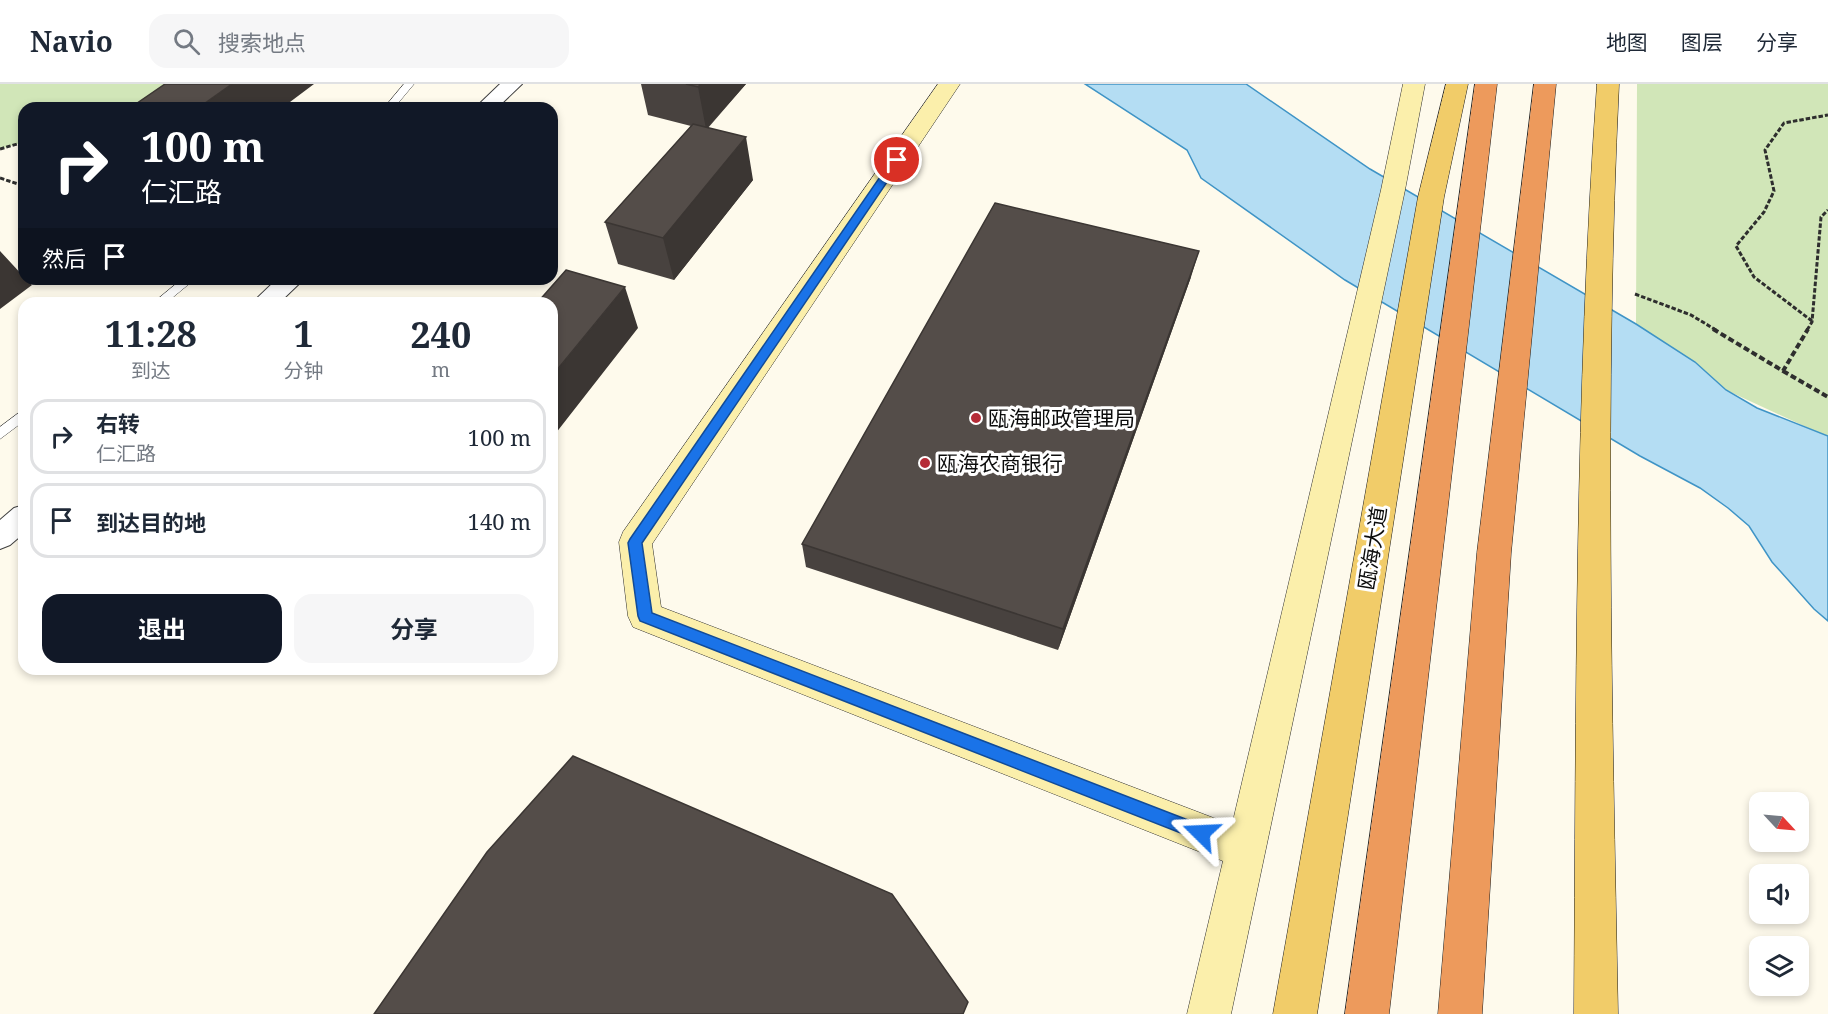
<!DOCTYPE html>
<html lang="zh">
<meta charset="utf-8">
<style>
body{margin:0;font-family:"Noto Serif","Noto Sans SC",serif;background:#f6f6f7;color:#1f2937;height:100vh;display:flex;flex-direction:column;font-size:22px;white-space:nowrap}
*{box-sizing:border-box;margin:0}
p{font-size:20px;color:#747a83}
.icon{flex:none;width:33px;height:33px;fill:none;stroke:currentColor;stroke-width:2;stroke-linecap:round;stroke-linejoin:round}
.map{position:relative;flex:1;overflow:hidden}
.drawer{position:absolute;left:18px;top:213px;width:540px;height:378px;display:flex;flex-direction:column;background:#fff;border-radius:18px;box-shadow:0 3px 9px #0003}
.drawer>*{flex:none}
.hud{position:absolute;left:18px;top:18px;width:540px;height:183px;border-radius:18px;box-shadow:0 3px 9px #0003;background:#111827;color:#fff;overflow:hidden}
.needle{width:39px;rotate:116deg}
.controls{position:absolute;left:1749px;top:708px;display:grid;gap:12px}
.controls a{display:grid;place-items:center;width:60px;height:60px;border-radius:12px;background:#fff;box-shadow:0 3px 9px #0003;font-size:30px}
.pin{position:absolute;display:grid;place-items:center;width:51px;height:51px;color:#fff;margin:-26px;border:3px solid #fff;border-radius:50%;box-shadow:0 2px 6px #0007}
.me{position:absolute;width:66px;margin:-33px;rotate:291deg;stroke-linejoin:round;filter:drop-shadow(0 0 4px #0008)}
.turn{display:flex;align-items:center;gap:21px;height:126px;padding:0 24px;font-size:27px}
.turn .icon{width:78px;height:78px;stroke-width:2.5}
.turn b{display:block;font-size:42px;line-height:51px}
.then{display:flex;align-items:center;height:57px;padding:0 24px;background:#0003;gap:12px;font-size:22px}
.eta{display:flex;justify-content:space-evenly;align-items:center;height:102px;text-align:center}
.eta b{font-size:36px;font-weight:700;line-height:42px}
.button{display:flex;gap:12px;margin-top:auto;padding:12px 24px}
.button a{flex:1;height:69px;border-radius:18px;background:#111827;color:#fff;font-size:24px;font-weight:700;line-height:69px;text-align:center}
.button a+a{background:#f6f6f7;color:#1f2937}
ul{padding:0;list-style:none}
li{display:flex;align-items:center;gap:18px;height:75px;margin:0 12px 9px;padding:0 12px;border:3px solid #e0e1e3;border-radius:18px}
li div{flex:1}
li b{display:block;font-size:22px}
li em{font-style:normal}
header{display:flex;align-items:center;gap:36px;box-sizing:border-box;height:84px;padding:0 30px;background:#fff;border-bottom:2px solid #e0e1e3}
header strong{font-size:28px}
nav{display:flex;gap:33px;margin-inline-start:auto;font-size:21px}
.search{width:420px;height:54px;background:#f6f6f7;display:flex;align-items:center;gap:15px;box-sizing:border-box;padding:0 21px;border-radius:18px;color:#747a83;font-size:22px}
.map>svg:first-child{display:block}
.green{fill:#d1e6b8}
.water{fill:#b4ddf3;stroke:#3f94c6;stroke-width:1.5}
.lines{fill:none;stroke-linecap:round;stroke-linejoin:round}
.lane-casing{stroke:#3f3f3f;stroke-width:1}
.street-casing{stroke:#3f3f3f;stroke-width:2}
.secondary-casing{stroke:#2e2e2e;stroke-width:1}
.primary-casing{stroke:#1d1d1d;stroke-width:1}
.highway-casing{stroke:#1d1d1d;stroke-width:1}
.path-far1{stroke:#2e2e2e;stroke-width:3;stroke-dasharray:4.5 2;stroke-linecap:butt}
.path{stroke:#2e2e2e;stroke-width:4;stroke-dasharray:6 3;stroke-linecap:butt}
.lane{fill:#fff;fill-rule:evenodd}
.street{fill:#fff;fill-rule:evenodd}
.secondary{fill:#fbefab;fill-rule:evenodd}
.primary{fill:#f1cc69;fill-rule:evenodd}
.highway{fill:#ed9a5c;fill-rule:evenodd}
.wall{fill:#48423f}
.shaded-wall{fill:#3b3633}
.building{fill:#544d49;stroke:#3b3633;stroke-width:1.5}
.route{fill:#1a73e8;stroke:#114b97;stroke-width:1.5}
.poi-dot{fill:#b52c37;stroke:#fff;stroke-width:2}
.labels{text-anchor:middle;dominant-baseline:central;stroke-width:6;stroke-linejoin:round;paint-order:stroke}
.poi-label{font-size:21px;fill:#0c0c0c;stroke:#fff;text-anchor:start}
.street-label{font-size:21px;fill:#0c0c0c;stroke:#fff}
</style>
<header>
<strong>Navio</strong>
<div class="search"><svg class="icon" aria-label="search" viewBox="0 0 24 24"><circle cx="10" cy="10" r="6"/><path d="M15 15l6 6"/></svg>搜索地点</div>
<nav><a>地图</a><a>图层</a><a>分享</a></nav>
</header>
<div class="map">
<svg width="1828" height="930" viewBox="0 0 1828 930">
<rect width="100%" height="100%" fill="#fefaec"/>
<path class="green" d="M0,0H210L176,24H24V58L0,65Z
M1637,0H1828V353L1726,306L1695,278L1636,240Z"/>
<path class="water" d="M1085,0H1246L1370,85L1636,240L1695,278L1726,306L1757,324L1828,352V537L1814,525L1772,478L1749,442L1728,424L1700,404L1640,372L1345,196L1201,94L1187,66Z"/>
<g class="lines">
<defs>
<path id="lane" d="M404,0H414L394,24H384Z
M182,195H195L166,219H153Z
M24,325V337L0,355V343Z"/>
<path id="street" d="M500,0H522L497,24H475Z
M277,195H304L279,219H252Z
M24,421V449L10,461L0,465V436L14,424Z"/>
<path id="secondary" d="M938,0H960L652,460L661,523L1232,741L1381,106L1403,0H1425L1405,106L1231,930H1187L1223,777L633,543L628,532L619,458L623,448Z"/>
<path id="primary" d="M1446,0H1468L1444,113L1317,930H1273L1418,113Z
M1597,0H1619C1604,310 1612,620 1618,930H1574C1576,620 1575,310 1597,0Z"/>
<path id="highway" d="M1475,0H1497L1389,930H1345Z
M1534,0H1556L1511,469L1482,930H1438L1477,469Z"/>
</defs>
<use href="#lane" class="lane-casing"/>
<use href="#street" class="street-casing"/>
<use href="#secondary" class="secondary-casing"/>
<use href="#primary" class="primary-casing"/>
<use href="#highway" class="highway-casing"/>
<path class="path-far1" d="M0,65L24,58
M0,94L24,102
M1635,210L1691,231L1716,246
M1812,237L1754,193L1736,162L1764,128L1774,107L1765,66L1784,39L1828,31
M1807,246L1812,238L1821,133L1828,126"/>
<path class="path" d="M1713,245L1783,287L1808,245
M1783,287L1828,313"/>
<use href="#lane" class="lane"/>
<use href="#street" class="street"/>
<use href="#secondary" class="secondary"/>
<use href="#primary" class="primary"/>
<use href="#highway" class="highway"/>
</g>
<path class="wall" d="M641,0H746L708,44L753,96L674,196L618,180L605,138L691,42L648,31Z
M1191,193L1058,566L806,483L802,460Z"/>
<path class="shaded-wall" d="M232,0H314L282,24H198Z
M701,0H746L706,45L698,3Z
M746,53L753,96L674,196L663,154Z
M0,167L24,193V195H26L32,201L0,225Z
M1199,167L1191,193L1058,566L1063,545Z
M625,203L638,244L552,354V292Z"/>
<path class="building" d="M165,0H232L198,24H130Z
M686,0H701L698,3Z
M693,40L746,53L663,154L605,138Z
M995,119L1199,167L1063,545L802,460Z
M566,186L625,203L552,292V219H537Z
M573,672L892,810L968,918L963,930H374L487,768Z"/>
<path class="route" d="M893,74L902,76L642,459L652,529L1201,741L1207,743L1209,749L1207,755L1201,757L640,537L638,532L628,459L630,455Z"/>
<g class="poi-dot">
<circle cx="976" cy="334" r="6"/>
<circle cx="925" cy="379" r="6"/>
</g>
<g class="labels">
<g class="poi-label">
<text x="988" y="334">瓯海邮政管理局</text>
<text x="937" y="379">瓯海农商银行</text>
</g>
<g class="street-label">
<text transform="translate(1372 464) rotate(-81)">瓯海大道</text>
</g>
</g>
</svg>
<div class="controls">
<a><svg class="needle" viewBox="-14 -14 28 28"><path d="M0-13l5 13h-10z" fill="#e53935"/><path d="M0 13l5-13h-10z" fill="#747a83"/></svg></a>
<a><svg class="icon" aria-label="sound" viewBox="0 0 24 24"><path d="M4 9h4l5-4v14l-5-4H4zM17 9q2 3 0 6"/></svg></a>
<a><svg class="icon" aria-label="layers" viewBox="0 0 24 24"><path d="M12 4l9 5-9 5-9-5zM3 14l9 5 9-5"/></svg></a>
</div>
<div class="pin" style="left:897px;top:76px;background:#d93025"><svg class="icon" aria-label="arrive" viewBox="0 0 24 24"><path d="M6 21V4h12l-3 4 3 4H6"/></svg></div>
<svg class="me" style="left:1201px;top:749px" viewBox="-20 -20 40 40"><path d="M0-17L14 15 0 8-14 15z" fill="#1a73e8" stroke="#fff" stroke-width="4"/></svg>
<div class="hud">
<div class="turn"><svg class="icon" aria-label="right" viewBox="0 0 24 24"><path d="M7 20v-9h11M14 6l5 5-5 5"/></svg><div><b>100 m</b>仁汇路</div></div>
<div class="then">然后<svg class="icon" aria-label="arrive" viewBox="0 0 24 24"><path d="M6 21V4h12l-3 4 3 4H6"/></svg></div>
</div>
<section class="drawer">
<div class="eta">
<div><b>11:28</b><p>到达</p></div>
<div><b>1</b><p>分钟</p></div>
<div><b>240</b><p>m</p></div>
</div>
<ul>
<li><svg class="icon" aria-label="right" viewBox="0 0 24 24"><path d="M7 20v-9h11M14 6l5 5-5 5"/></svg><div><b>右转</b><p>仁汇路</p></div><em>100 m</em></li>
<li><svg class="icon" aria-label="arrive" viewBox="0 0 24 24"><path d="M6 21V4h12l-3 4 3 4H6"/></svg><div><b>到达目的地</b></div><em>140 m</em></li>
</ul>
<div class="button"><a>退出</a><a>分享</a></div>
</section>
</div>
